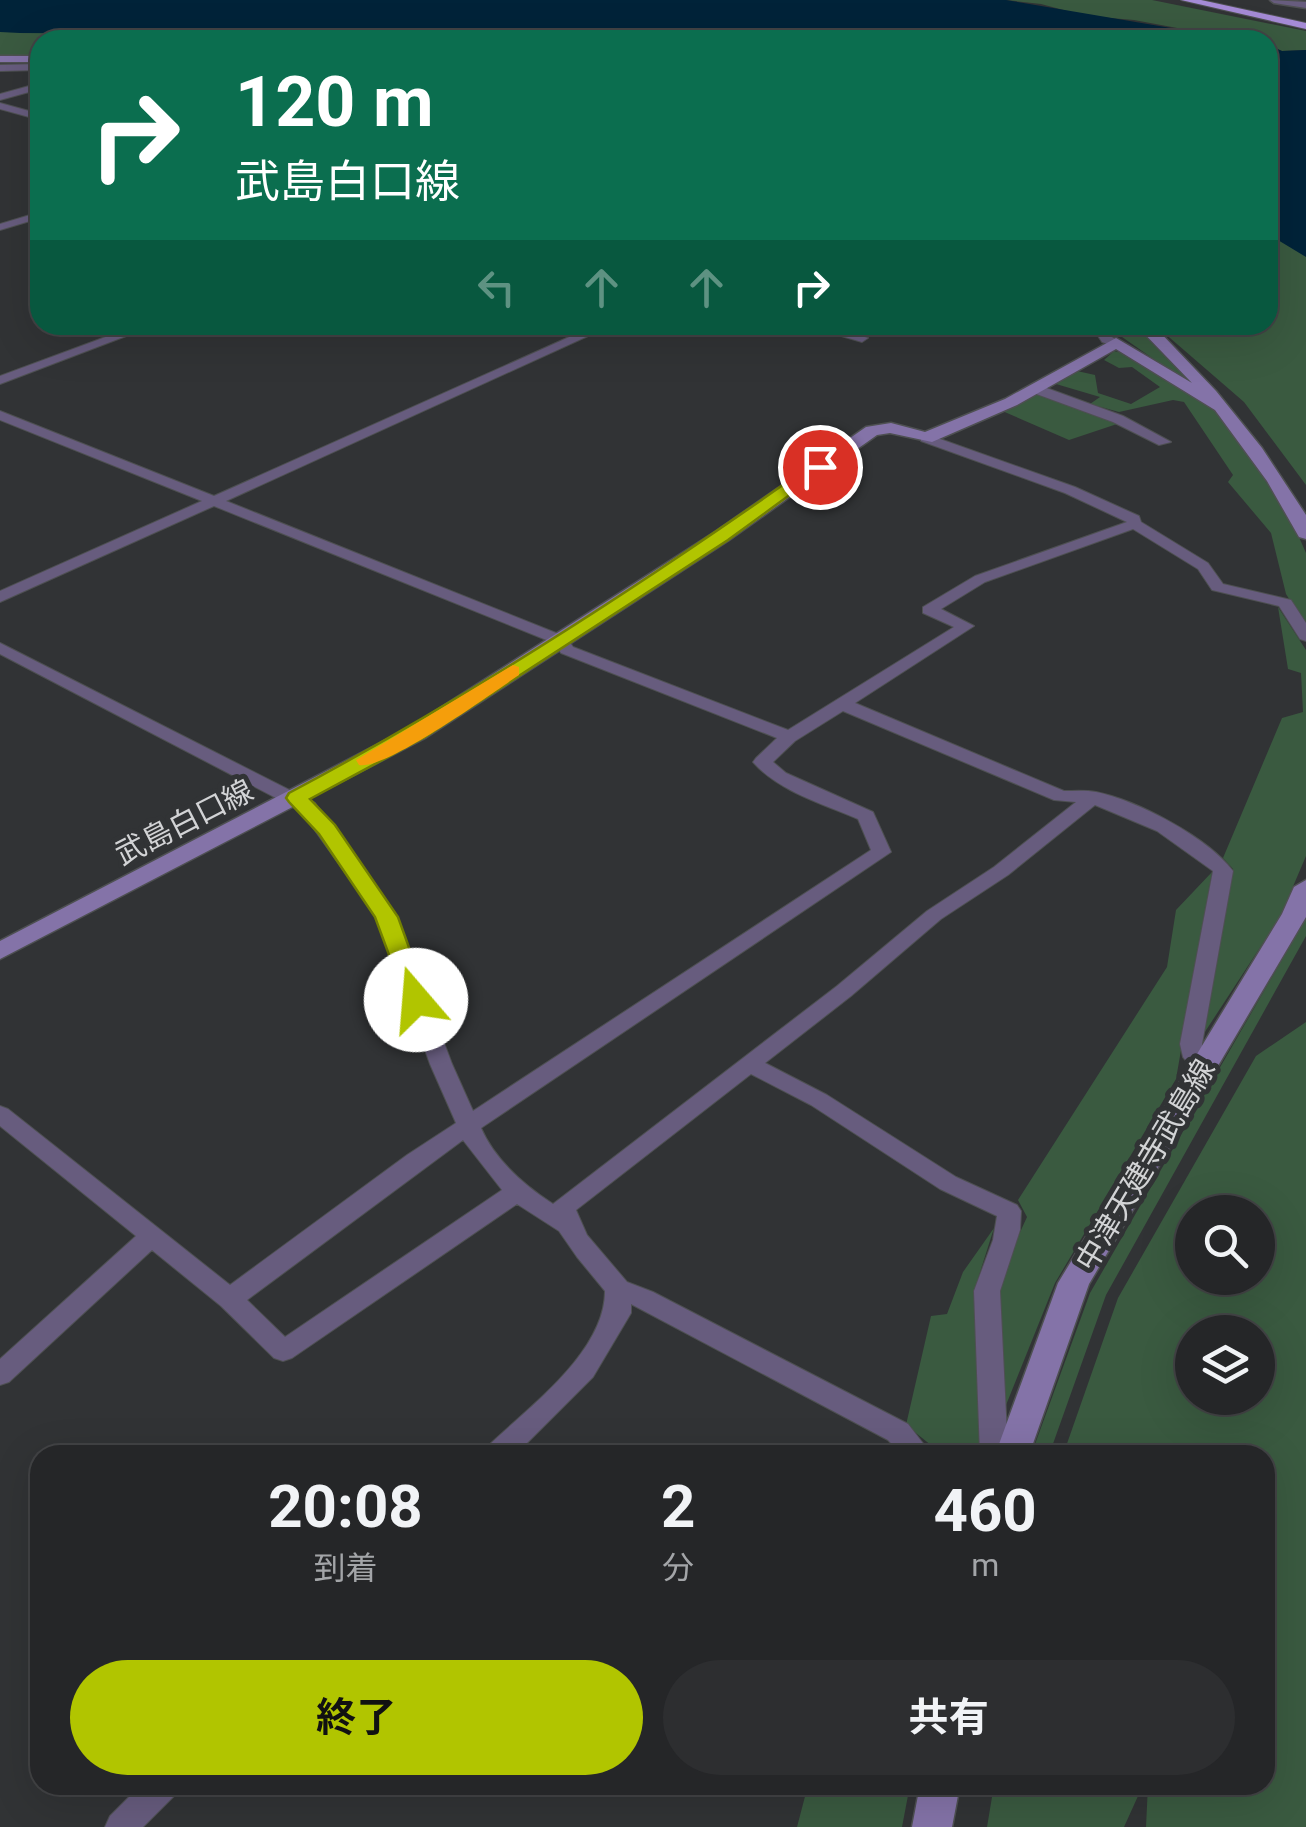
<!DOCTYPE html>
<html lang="ja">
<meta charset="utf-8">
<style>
body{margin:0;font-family:Roboto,"Noto Sans JP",sans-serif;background:#2d2e30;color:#f1f3f6;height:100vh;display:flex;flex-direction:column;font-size:38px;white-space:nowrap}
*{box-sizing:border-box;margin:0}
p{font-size:32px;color:#a3a5a8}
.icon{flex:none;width:55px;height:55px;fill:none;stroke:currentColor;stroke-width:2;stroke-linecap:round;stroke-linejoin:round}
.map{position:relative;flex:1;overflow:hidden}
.drawer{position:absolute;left:30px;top:1445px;width:1245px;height:350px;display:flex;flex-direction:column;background:#252628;border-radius:30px;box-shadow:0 10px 40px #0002,0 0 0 2px #424345}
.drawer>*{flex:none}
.hud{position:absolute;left:30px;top:30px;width:1248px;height:305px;border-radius:30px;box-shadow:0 10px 40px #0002,0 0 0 2px #424345;background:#0b6e4f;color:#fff;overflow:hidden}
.buttons{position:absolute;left:1175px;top:1195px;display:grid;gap:20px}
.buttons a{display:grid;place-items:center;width:100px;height:100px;border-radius:50%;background:#252628;box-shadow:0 10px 40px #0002,0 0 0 2px #424345;font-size:50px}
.pin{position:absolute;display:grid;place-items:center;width:85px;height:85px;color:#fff;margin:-42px;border:5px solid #fff;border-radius:50%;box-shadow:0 2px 10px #0007}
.me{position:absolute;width:110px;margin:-55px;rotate:342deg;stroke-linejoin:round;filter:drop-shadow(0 0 8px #0008)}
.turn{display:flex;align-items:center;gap:35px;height:210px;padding:0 40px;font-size:45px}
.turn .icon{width:130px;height:130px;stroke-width:2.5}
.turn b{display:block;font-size:70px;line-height:85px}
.lanes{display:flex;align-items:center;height:95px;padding:0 40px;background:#0003;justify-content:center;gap:50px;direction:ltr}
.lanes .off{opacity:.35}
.eta{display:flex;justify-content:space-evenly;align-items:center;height:170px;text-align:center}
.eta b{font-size:60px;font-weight:700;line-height:70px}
.primary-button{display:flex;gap:20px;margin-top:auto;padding:20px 40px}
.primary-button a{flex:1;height:115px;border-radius:60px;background:#b1c500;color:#111;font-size:40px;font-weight:700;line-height:115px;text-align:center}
.primary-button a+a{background:#2d2e30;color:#f1f3f6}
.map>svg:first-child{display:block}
.green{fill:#3a5a40;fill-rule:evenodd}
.water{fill:#002339}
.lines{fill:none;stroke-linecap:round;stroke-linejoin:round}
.minor-casing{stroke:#4e5052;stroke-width:2}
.tertiary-casing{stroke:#4e5052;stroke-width:3}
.secondary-casing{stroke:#4e5052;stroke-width:3}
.trunk-casing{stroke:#4e5052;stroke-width:2}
.minor{fill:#675c7e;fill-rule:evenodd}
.tertiary{fill:#675c7e;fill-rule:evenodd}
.secondary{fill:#8473a8;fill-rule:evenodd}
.trunk{fill:#a58bd6;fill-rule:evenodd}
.route{fill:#b1c500;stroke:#738000;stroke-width:2.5}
.slow{fill:#f59e0b}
.labels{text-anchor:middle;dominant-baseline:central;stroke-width:10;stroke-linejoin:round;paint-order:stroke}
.street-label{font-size:30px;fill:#d2d3d5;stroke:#313335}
</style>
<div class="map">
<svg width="1306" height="1827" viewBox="0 0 1306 1827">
<rect width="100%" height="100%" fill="#313335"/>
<path class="green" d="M1006,0H1152L1306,31V50L1282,51L1268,45V40H1242L1134,20L1086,16L1041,4Z
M0,28L572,40H40V57H0Z
M1268,227L1306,250V485L1244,402L1155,325H1268Z
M1105,325H1136L1199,391Z
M1114,351L1132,355L1215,410L1288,512L1306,553V626L1286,594L1271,533L1228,482L1233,475L1184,402L1173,400L1119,412L1090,404L1100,397L1056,384L1077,371L1095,375L1098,393L1131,404L1160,387L1132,367L1119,368L1104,360Z
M1037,393L1120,423L1069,440L1000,410Z
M1278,607L1306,650V856L1280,917L1197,1044L1233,869L1223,858L1282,718L1303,712L1301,673L1288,669Z
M1212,872L1176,1079L1055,1283L1002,1415L995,1287L1027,1217L1018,1200L1167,967L1176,910Z
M1306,918V936L1106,1295L1049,1455H1031L1090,1293Z
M1306,1022V1827H1146L1148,1785H1265V1455H1063L1118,1298L1256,1056ZM1192,1212H1258V1278H1192ZM1192,1332H1258V1398H1192Z
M994,1228L976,1285L982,1455H934L932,1446L906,1425L931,1316L947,1314L963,1272Z
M808,1785H910L902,1827H797Z
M994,1785H1143L1124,1827H987Z"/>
<path class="water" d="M0,0H1006L1242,40H413L325,35L20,33L0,32Z
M1268,45L1282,51L1306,50V257L1268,234Z"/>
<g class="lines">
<defs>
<path id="minor" d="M40,64V70L0,71V65Z
M40,83V89L0,100V94Z
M0,103L40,114V120L0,109Z
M40,212V218L0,230V224Z
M138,325H155L0,384V376Z
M596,325H612L226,501L566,637L573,647L788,730L954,627L923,613V607L975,576L1127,522L1065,493L921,441V435L926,434L1075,487L1139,516L1141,522L1208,563L1223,584L1291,600L1306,623V641L1300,639L1279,606L1212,590L1198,569L1133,529L985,582L941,609L974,626L855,703L1064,791C1074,791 1086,790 1096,792C1136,800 1208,837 1233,871L1202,1044L1204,1055L1215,1068L1212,1073H1196L1183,1057L1180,1044L1213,871L1157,831L1095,805L1008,875L941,919L851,996L765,1063L827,1095L956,1177L1017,1205L1021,1211L1020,1230L1000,1291L1008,1455H980L974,1291L993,1240L997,1216L940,1189L811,1105L751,1074L576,1210L587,1235L627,1282L653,1292L908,1424L932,1455H902L888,1440L631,1304V1313L593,1377L515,1455H483L487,1447C529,1407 605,1352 605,1291L577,1257L559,1231L517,1204L292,1358L283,1361L274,1358L221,1306L152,1250L9,1382L0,1385V1359L136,1236L0,1126V1106L8,1109L230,1285L407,1155L456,1123L430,1064L377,917L301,811L0,654V643L315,803L397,917L452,1064L473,1111L871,850L858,819C823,804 778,791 753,762L756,758L777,738L561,653L554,643L214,506L0,602V591L202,501L0,420V411L214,496ZM843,711L1054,800L1076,802L994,867L927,911L837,986L553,1204C524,1185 495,1160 481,1128L891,852L873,812L786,773L773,762L795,741ZM463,1140L502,1190L285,1337L247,1300Z
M804,325H825L868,338L862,342Z
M1091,325H1103L1110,336L1122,343L1116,347L1102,342Z
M1031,386H1041L1123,416L1171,442L1159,445L1113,422L1031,392Z
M141,1785H179L174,1796L143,1827H105L110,1816Z"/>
<path id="tertiary" d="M1270,0L1306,2V8L1274,3Z"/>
<path id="secondary" d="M0,56H40V62H0Z
M1136,325H1153L1216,391L1262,448L1306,515V539L1299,537L1267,481L1215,410L1116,349L1017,405L932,442L890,433L877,435L729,540L425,738L0,959V941L409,728L715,532L866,427L891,423L925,432L1005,399L1116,338L1192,383Z
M1306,880V917L1089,1284L1029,1455H995L1058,1283L1282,914L1294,887Z
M920,1785H960L952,1827H912Z"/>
<path id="trunk" d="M1181,0H1201L1306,23V29Z"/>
</defs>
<use href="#minor" class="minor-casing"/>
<use href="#tertiary" class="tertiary-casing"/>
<use href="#secondary" class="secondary-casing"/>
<use href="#trunk" class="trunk-casing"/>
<use href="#minor" class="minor"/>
<use href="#tertiary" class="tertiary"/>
<use href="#secondary" class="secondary"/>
<use href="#trunk" class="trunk"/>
</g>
<path class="route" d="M814,463L828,467L728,540L425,737L310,799L335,825L398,917L428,1000L425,1006H408L375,917L319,834L289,802L286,798L289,793C471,696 645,583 814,463Z"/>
<path class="slow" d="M513,665L519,667V675C492,693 386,770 359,765L356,760Z"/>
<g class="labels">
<g class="street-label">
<text transform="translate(184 822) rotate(-27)">武島白口線</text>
<text transform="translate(1145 1165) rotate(-59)">中津天建寺武島線</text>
</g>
</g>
</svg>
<div class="buttons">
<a><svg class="icon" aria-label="search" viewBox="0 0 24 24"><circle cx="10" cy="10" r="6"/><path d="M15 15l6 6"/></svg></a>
<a><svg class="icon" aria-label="layers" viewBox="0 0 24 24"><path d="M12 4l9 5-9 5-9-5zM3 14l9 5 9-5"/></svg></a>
</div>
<div class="pin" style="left:820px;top:467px;background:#d93025"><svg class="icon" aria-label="arrive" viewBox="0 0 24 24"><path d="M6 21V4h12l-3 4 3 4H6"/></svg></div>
<svg class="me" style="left:416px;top:1000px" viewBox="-20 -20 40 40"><circle r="19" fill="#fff"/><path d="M0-13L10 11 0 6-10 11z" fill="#b1c500"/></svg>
<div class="hud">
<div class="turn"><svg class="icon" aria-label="right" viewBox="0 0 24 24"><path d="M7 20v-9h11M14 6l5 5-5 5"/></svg><div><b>120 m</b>武島白口線</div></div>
<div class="lanes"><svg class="icon off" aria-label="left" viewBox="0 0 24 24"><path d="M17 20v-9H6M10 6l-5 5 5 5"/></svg><svg class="icon off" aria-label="ahead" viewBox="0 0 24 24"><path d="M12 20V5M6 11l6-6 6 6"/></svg><svg class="icon off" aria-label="ahead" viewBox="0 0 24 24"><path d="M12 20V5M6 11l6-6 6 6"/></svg><svg class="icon" aria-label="right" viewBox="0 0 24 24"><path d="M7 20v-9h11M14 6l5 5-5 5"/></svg></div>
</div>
<section class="drawer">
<div class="eta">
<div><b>20:08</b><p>到着</p></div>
<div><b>2</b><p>分</p></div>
<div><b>460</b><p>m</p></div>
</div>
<div class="primary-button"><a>終了</a><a>共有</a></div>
</section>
</div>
